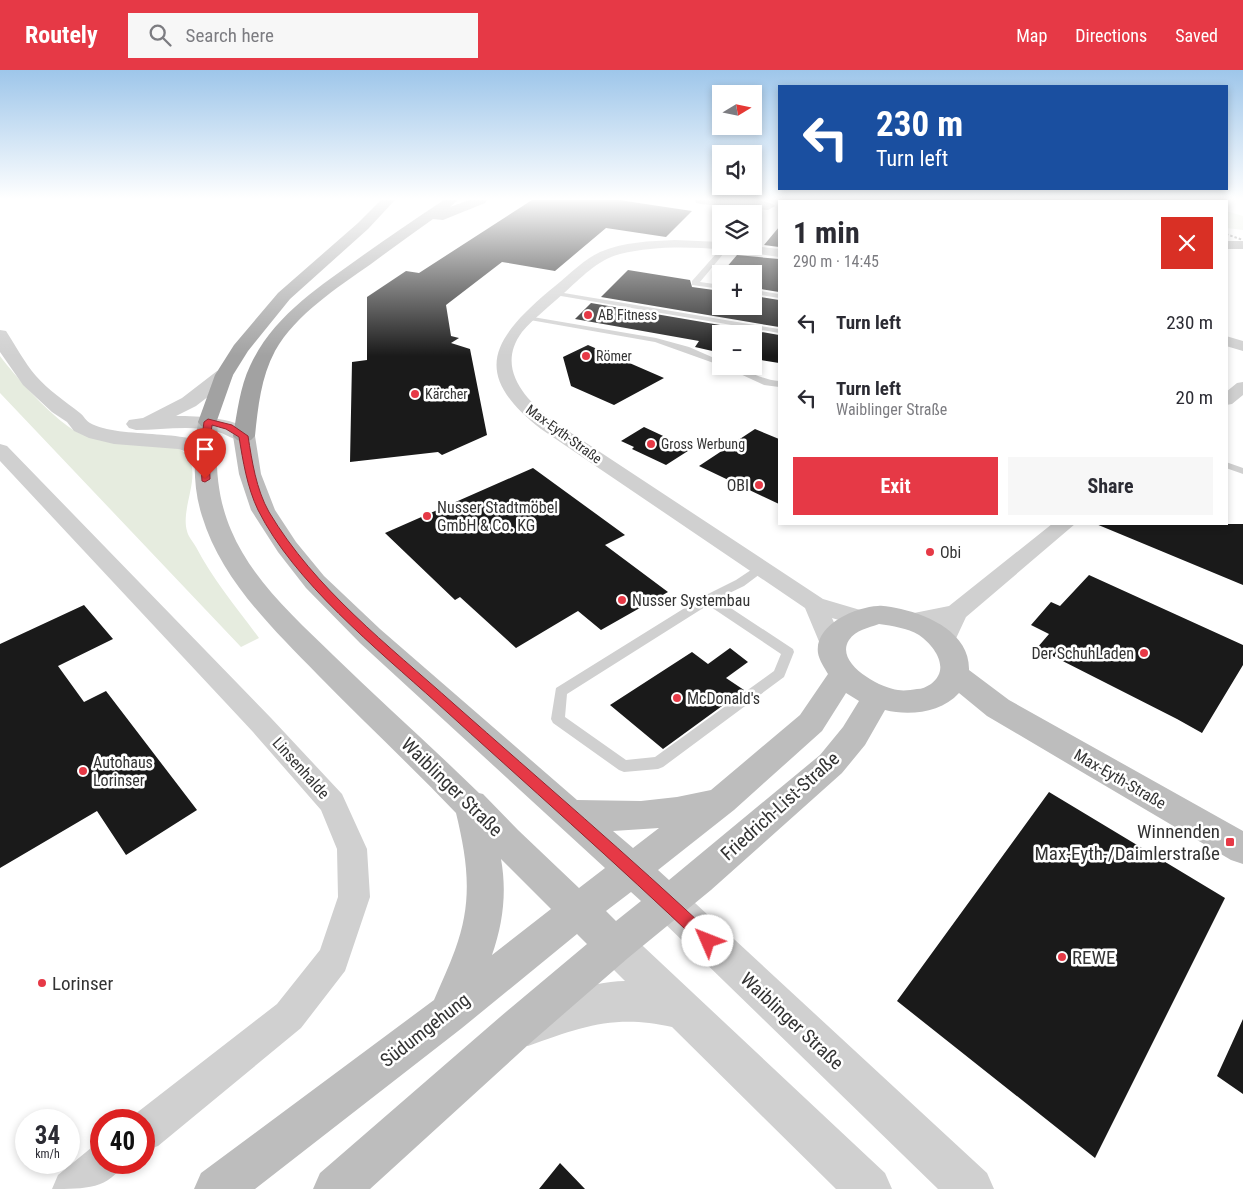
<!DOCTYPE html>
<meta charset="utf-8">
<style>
body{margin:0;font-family:"Roboto Condensed",sans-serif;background:#f7f7f7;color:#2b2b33;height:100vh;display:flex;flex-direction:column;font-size:19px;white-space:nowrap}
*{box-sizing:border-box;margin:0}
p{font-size:16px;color:#7c7c81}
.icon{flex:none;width:28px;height:28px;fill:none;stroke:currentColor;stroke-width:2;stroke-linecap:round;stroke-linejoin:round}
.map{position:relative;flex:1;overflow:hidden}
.details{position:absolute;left:778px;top:130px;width:450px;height:325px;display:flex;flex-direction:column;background:#fff;border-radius:0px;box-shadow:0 2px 8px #0003}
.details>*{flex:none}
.guide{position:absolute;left:778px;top:15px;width:450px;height:105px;border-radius:0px;box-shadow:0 2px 8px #0003;background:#1a4fa0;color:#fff;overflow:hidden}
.needle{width:32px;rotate:80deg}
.fabs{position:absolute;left:712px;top:15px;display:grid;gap:10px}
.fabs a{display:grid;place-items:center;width:50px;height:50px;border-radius:0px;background:#fff;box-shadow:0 2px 8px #0003;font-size:25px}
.speed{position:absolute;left:15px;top:1039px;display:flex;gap:10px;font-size:25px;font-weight:700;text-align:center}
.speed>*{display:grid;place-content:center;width:65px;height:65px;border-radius:50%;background:#fff;box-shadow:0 2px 8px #0003;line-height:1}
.speed small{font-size:12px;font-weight:400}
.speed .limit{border:8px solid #d22;background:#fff;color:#111}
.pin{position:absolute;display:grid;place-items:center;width:42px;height:42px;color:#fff;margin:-51px -21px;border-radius:50% 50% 50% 0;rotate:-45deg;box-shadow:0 0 5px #0007}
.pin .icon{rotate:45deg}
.me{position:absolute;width:55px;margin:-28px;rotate:314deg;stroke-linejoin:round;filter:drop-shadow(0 0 4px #0008)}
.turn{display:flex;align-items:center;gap:18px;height:105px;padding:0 15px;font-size:22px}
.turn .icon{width:65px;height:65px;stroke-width:2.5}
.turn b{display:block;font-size:35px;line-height:42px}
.round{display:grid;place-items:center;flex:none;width:52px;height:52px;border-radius:0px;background:#f7f7f7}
.head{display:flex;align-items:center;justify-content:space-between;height:85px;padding:0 15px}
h1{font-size:30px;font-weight:700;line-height:38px}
.button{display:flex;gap:10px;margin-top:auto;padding:10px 15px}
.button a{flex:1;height:58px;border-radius:0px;background:#e63946;color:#fff;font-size:20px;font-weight:700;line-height:58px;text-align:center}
.button a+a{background:#f7f7f7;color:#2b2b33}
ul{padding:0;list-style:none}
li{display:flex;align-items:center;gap:15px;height:75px;padding:0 15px}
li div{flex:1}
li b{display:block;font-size:19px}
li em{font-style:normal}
header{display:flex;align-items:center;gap:30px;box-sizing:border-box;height:70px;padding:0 25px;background:#e63946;color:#fff}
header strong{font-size:24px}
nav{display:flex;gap:28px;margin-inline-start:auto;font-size:18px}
.search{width:350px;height:45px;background:#f7f7f7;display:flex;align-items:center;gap:12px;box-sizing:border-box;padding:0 18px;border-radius:0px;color:#7c7c81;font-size:19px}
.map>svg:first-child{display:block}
.green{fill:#e6ecdf}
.building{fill:#1a1a1a}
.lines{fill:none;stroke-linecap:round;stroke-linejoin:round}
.service{fill:#d0d0d0;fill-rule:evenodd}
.minor{fill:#d0d0d0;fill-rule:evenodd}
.tertiary{fill:#d0d0d0;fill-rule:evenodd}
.secondary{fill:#bdbdbd;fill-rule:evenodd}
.trunk{fill:#a2a2a2;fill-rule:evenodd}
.rail{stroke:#888;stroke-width:2;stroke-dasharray:2.5 2;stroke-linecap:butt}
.route{fill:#e63946;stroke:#96252e}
.poi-dot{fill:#e63946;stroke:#fff;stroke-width:2}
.labels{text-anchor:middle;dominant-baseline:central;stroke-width:5;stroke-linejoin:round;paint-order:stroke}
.far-poi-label{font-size:14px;fill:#333;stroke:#fff;text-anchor:start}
.far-street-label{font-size:14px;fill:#333;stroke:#fff}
.poi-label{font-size:16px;fill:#333;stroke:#fff;text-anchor:start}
.street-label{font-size:16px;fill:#333;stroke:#fff}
.near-street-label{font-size:19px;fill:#333;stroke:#fff}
.near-poi-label{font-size:19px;fill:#333;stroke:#fff;text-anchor:start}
</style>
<header>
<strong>Routely</strong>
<div class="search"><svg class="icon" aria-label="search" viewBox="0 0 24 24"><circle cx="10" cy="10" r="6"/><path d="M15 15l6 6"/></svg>Search here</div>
<nav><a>Map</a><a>Directions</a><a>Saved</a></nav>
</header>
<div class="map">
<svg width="1243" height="1119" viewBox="0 0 1243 1119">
<rect width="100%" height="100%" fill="#fff"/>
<path class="green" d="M1226,141L1243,146V160L1226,158Z
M0,286C15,306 62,360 85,365C107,371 171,369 185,383C204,403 180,437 187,461C188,466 193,472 196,477C213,510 237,538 259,568L241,577L0,323Z"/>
<path class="building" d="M532,130H619L692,141L666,167L606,158L555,201L502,192L446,235L451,266L459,268L451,273L470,279L487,365L442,385L438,382L350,392L352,292L367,290V227L406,201L419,203Z
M779,157V177L764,175Z
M737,185L779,189V222L754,218V204H721V213L714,212Z
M628,200L690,210L692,217L721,221V236H754V226L779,230V257L601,227Z
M591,233L779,265V293L754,289V264H721V283L695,277L699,271L575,249Z
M588,275L664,308L614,335L571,316L563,287Z
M644,357L691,379L666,395L632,379L634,377L621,371Z
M755,359L779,369V434L699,396Z
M533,398L625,465L605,475L668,522L601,560L578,541L516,578L460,527L455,530L385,463Z
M1096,454H1243V515Z
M1089,505L1243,575V595L1202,663L1177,649L1037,578L1049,564L1031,555L1051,532L1060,536Z
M84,535L113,569L58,596L84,632L106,621L197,740L126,785L97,741L0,798V574Z
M730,578L748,592L726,608L744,620L663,679L610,635L692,582L708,594Z
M1049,722L1225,828L1095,1088L897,931Z
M1243,949V1024L1217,1006Z
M560,1093L585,1119H539Z"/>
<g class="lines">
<path class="service" d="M723,176L729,177L700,212L721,215V219L692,215V211Z
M754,220L779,224V228L754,224Z
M552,221L779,259V263L555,225H552Z
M527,246L656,268L689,277L721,291L722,296L655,272L530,250H527Z
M723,296C743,296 759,310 779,311V317L764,315Z
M1226,392L1243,398V404L1226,398Z
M760,494L764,495L766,498L764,501L744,516L717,529L793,579L794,582L784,607L663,697L658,699L624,702L619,700L553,653L551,649L556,618L704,526L736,510ZM708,535L781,584L774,601L655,687L626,690L565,647L567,624Z"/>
<path class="minor" d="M675,170L721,172V176H754L779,179V187C726,179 672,172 620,184C597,190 581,208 564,223C550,236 534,248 522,262C495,298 526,330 553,351L823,529L867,542L871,548L867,554L859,556L832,548L844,575L841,581L832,584L823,581L805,538L541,359C472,305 490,271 549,221C566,208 581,191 600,182C623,172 651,171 675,170Z
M1226,266L1243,271V281L1226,276Z
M1243,312V325L1232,334L1226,335V322L1237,313Z
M0,374L7,376L271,648L342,724L367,779L370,827L345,901L301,958L158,1076L144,1081V1050H130V1048L277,934L320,880L338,827L337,779L321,740L253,662L0,391Z
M1052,454H1075L966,547L952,577L943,579L934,577L931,571L939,554L912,559L904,557L900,551L904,545L949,536Z
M101,1074V1092H124C110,1119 85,1119 52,1119L58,1105L91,1078Z"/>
<path class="tertiary" d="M0,260L6,261C16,276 24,292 36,306C48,320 65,331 80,343C84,346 86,351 90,353C119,370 198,357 215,381L212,386L204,387L178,379L114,374L89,368L74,361L67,352L52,342L23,315L0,282Z
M224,299L231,301L233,305L231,309L196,336L176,346C197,346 242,347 255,366L251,370C237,374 228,364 215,361C190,355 161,360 136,360L129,358L126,354L129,350L143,348L182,328L217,301Z
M669,816L682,821L987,1103L994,1119H938L656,845L651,833L656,821Z
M615,857L628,862L885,1103L892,1119H836L672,957C615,944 581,957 528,976L514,970L508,956L514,942C549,927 587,912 625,911L602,888L596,875L602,862Z"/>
<path class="secondary" d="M208,346L215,348L218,352C215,389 216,425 231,460C252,510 295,548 333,585C381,632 431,676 479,723L483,724L518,760L579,818L605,798L360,573L306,518L278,482L251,440L239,404L233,366L237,362L244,360L251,362L255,366L261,404L275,440L296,472L324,506L380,559L577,730L641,731L677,727L711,720L800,645L828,604C825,599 819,590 818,583C814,555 855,537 878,536C885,535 894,538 901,539C931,546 970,564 969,600L1009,630L1243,761V794L1231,790L987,646L959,623C941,643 909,646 885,640L865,675L842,703L711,820L628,888L528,975L370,1119H313L320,1103L500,947L587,874L577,864L462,958L255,1119H194L201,1103L434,930C441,913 449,897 455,880C473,831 468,793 456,743C411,696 363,651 317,604C272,558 221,509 202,446C192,415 194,384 198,352L201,348ZM879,554C893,556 907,558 919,565C935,576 951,599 931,614C926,617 922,619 917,619C911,620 904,621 898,620C880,618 834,593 849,570C856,560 868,558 879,554ZM846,623L859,631L843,657L820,685L669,810L658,800L734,740L822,661ZM659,758L633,778L613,761ZM501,789L551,839L492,885C503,854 507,822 501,789ZM631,822L641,831L616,851L606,841Z"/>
<path class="trunk" d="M381,130H395L368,159L290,229L248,281L233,305L215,356L208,358L201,356L198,352L215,305L234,275L278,223L358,153Z
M444,130H458L450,137L469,130H487L485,133L443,150L433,149C412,164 391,179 371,194C337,218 296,244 275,281C261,307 258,337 255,366L251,370L244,372L237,370L233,366C237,343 240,317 250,296C273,246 319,217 362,186C389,167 416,148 444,130Z
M695,130C710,130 766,126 775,136L768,140L701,134L696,133Z
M1226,171H1243V179H1226Z"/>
<path class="rail" d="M1130,130L1135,131
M1226,164L1243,170"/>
</g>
<linearGradient id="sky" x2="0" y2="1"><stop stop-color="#9ec6ea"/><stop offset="0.45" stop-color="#fff"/><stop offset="1" stop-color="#fff" stop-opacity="0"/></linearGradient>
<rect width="1243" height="286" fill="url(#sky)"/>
<path class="route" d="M208,349L232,355L248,366C252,391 256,419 269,442C315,519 388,575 454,634C541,711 629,786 714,866L716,871L714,876L708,879L703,876C616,793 526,714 437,633C377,579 294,512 258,440C247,417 243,391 239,367L226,359L212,355L209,381L210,409L205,412L202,411L200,381L204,352Z"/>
<g class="poi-dot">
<circle cx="588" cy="245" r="5"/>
<circle cx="586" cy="286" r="5"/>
<circle cx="415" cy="324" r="5"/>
<circle cx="651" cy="374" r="5"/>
<circle cx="759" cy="415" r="5"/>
<circle cx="427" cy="446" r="5"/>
<circle cx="930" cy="482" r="5"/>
<circle cx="622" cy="530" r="5"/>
<circle cx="1144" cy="583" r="5"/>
<circle cx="677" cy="628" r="5"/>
<circle cx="83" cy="701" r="5"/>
<rect x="1225" y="767" width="10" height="10" rx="2.5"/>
<circle cx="1062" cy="887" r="5"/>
<circle cx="42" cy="913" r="5"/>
</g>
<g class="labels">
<g class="far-poi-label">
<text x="598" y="245">AB Fitness</text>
<text x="596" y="286">Römer</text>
<text x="425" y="324">Kärcher</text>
<text x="661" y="374">Gross Werbung</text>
</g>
<g class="far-street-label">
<text transform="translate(564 364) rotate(36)">Max-Eyth-Straße</text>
</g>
<g class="poi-label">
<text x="749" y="415" text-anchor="end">OBI</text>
<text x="437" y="437">Nusser Stadtmöbel<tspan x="437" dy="18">GmbH &amp; Co. KG</tspan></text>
<text x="940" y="482">Obi</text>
<text x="632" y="530">Nusser Systembau</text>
<text x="1134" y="583" text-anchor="end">Der SchuhLaden</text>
<text x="687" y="628">McDonald's</text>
<text x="93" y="692">Autohaus<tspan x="93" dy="18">Lorinser</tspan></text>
</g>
<g class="street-label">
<text transform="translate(301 698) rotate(48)">Linsenhalde</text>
<text transform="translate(1120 709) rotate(30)">Max-Eyth-Straße</text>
</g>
<g class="near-street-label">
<text transform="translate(452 717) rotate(44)">Waiblinger Straße</text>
<text transform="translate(780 736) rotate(-42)">Friedrich-List-Straße</text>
<text transform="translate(792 951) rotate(43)">Waiblinger Straße</text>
<text transform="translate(425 960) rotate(-38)">Südumgehung</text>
</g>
<g class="near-poi-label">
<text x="1220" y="761" text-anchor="end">Winnenden<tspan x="1220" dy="22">Max-Eyth-/Daimlerstraße</tspan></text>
<text x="1072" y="887">REWE</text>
<text x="52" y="913">Lorinser</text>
</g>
</g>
</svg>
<div class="fabs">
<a><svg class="needle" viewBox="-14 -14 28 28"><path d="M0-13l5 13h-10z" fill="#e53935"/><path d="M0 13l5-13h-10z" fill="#7c7c81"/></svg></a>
<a><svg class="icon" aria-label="sound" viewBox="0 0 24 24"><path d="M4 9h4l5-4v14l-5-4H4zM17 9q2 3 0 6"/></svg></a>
<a><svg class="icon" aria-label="layers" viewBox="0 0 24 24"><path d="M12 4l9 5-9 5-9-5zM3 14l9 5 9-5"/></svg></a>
<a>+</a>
<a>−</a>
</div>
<div class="speed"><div>34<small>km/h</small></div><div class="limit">40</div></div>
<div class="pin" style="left:205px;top:409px;background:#d93025"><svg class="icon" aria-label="arrive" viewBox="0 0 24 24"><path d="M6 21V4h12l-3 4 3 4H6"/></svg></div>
<svg class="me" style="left:708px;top:871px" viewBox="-20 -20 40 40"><circle r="19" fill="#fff"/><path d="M0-13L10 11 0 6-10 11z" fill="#e63946"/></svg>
<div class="guide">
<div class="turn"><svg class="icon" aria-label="left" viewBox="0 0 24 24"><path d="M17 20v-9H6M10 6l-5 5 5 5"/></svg><div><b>230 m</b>Turn left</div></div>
</div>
<section class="details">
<div class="head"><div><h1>1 min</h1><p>290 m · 14:45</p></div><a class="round" style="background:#d93025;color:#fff"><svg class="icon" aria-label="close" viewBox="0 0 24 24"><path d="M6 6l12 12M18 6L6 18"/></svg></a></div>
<ul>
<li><svg class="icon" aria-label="left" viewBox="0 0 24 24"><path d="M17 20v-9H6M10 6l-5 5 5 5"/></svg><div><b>Turn left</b></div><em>230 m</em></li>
<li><svg class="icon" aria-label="left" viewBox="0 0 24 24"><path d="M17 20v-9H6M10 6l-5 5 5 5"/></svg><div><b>Turn left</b><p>Waiblinger Straße</p></div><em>20 m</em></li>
</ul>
<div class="button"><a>Exit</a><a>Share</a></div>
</section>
</div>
